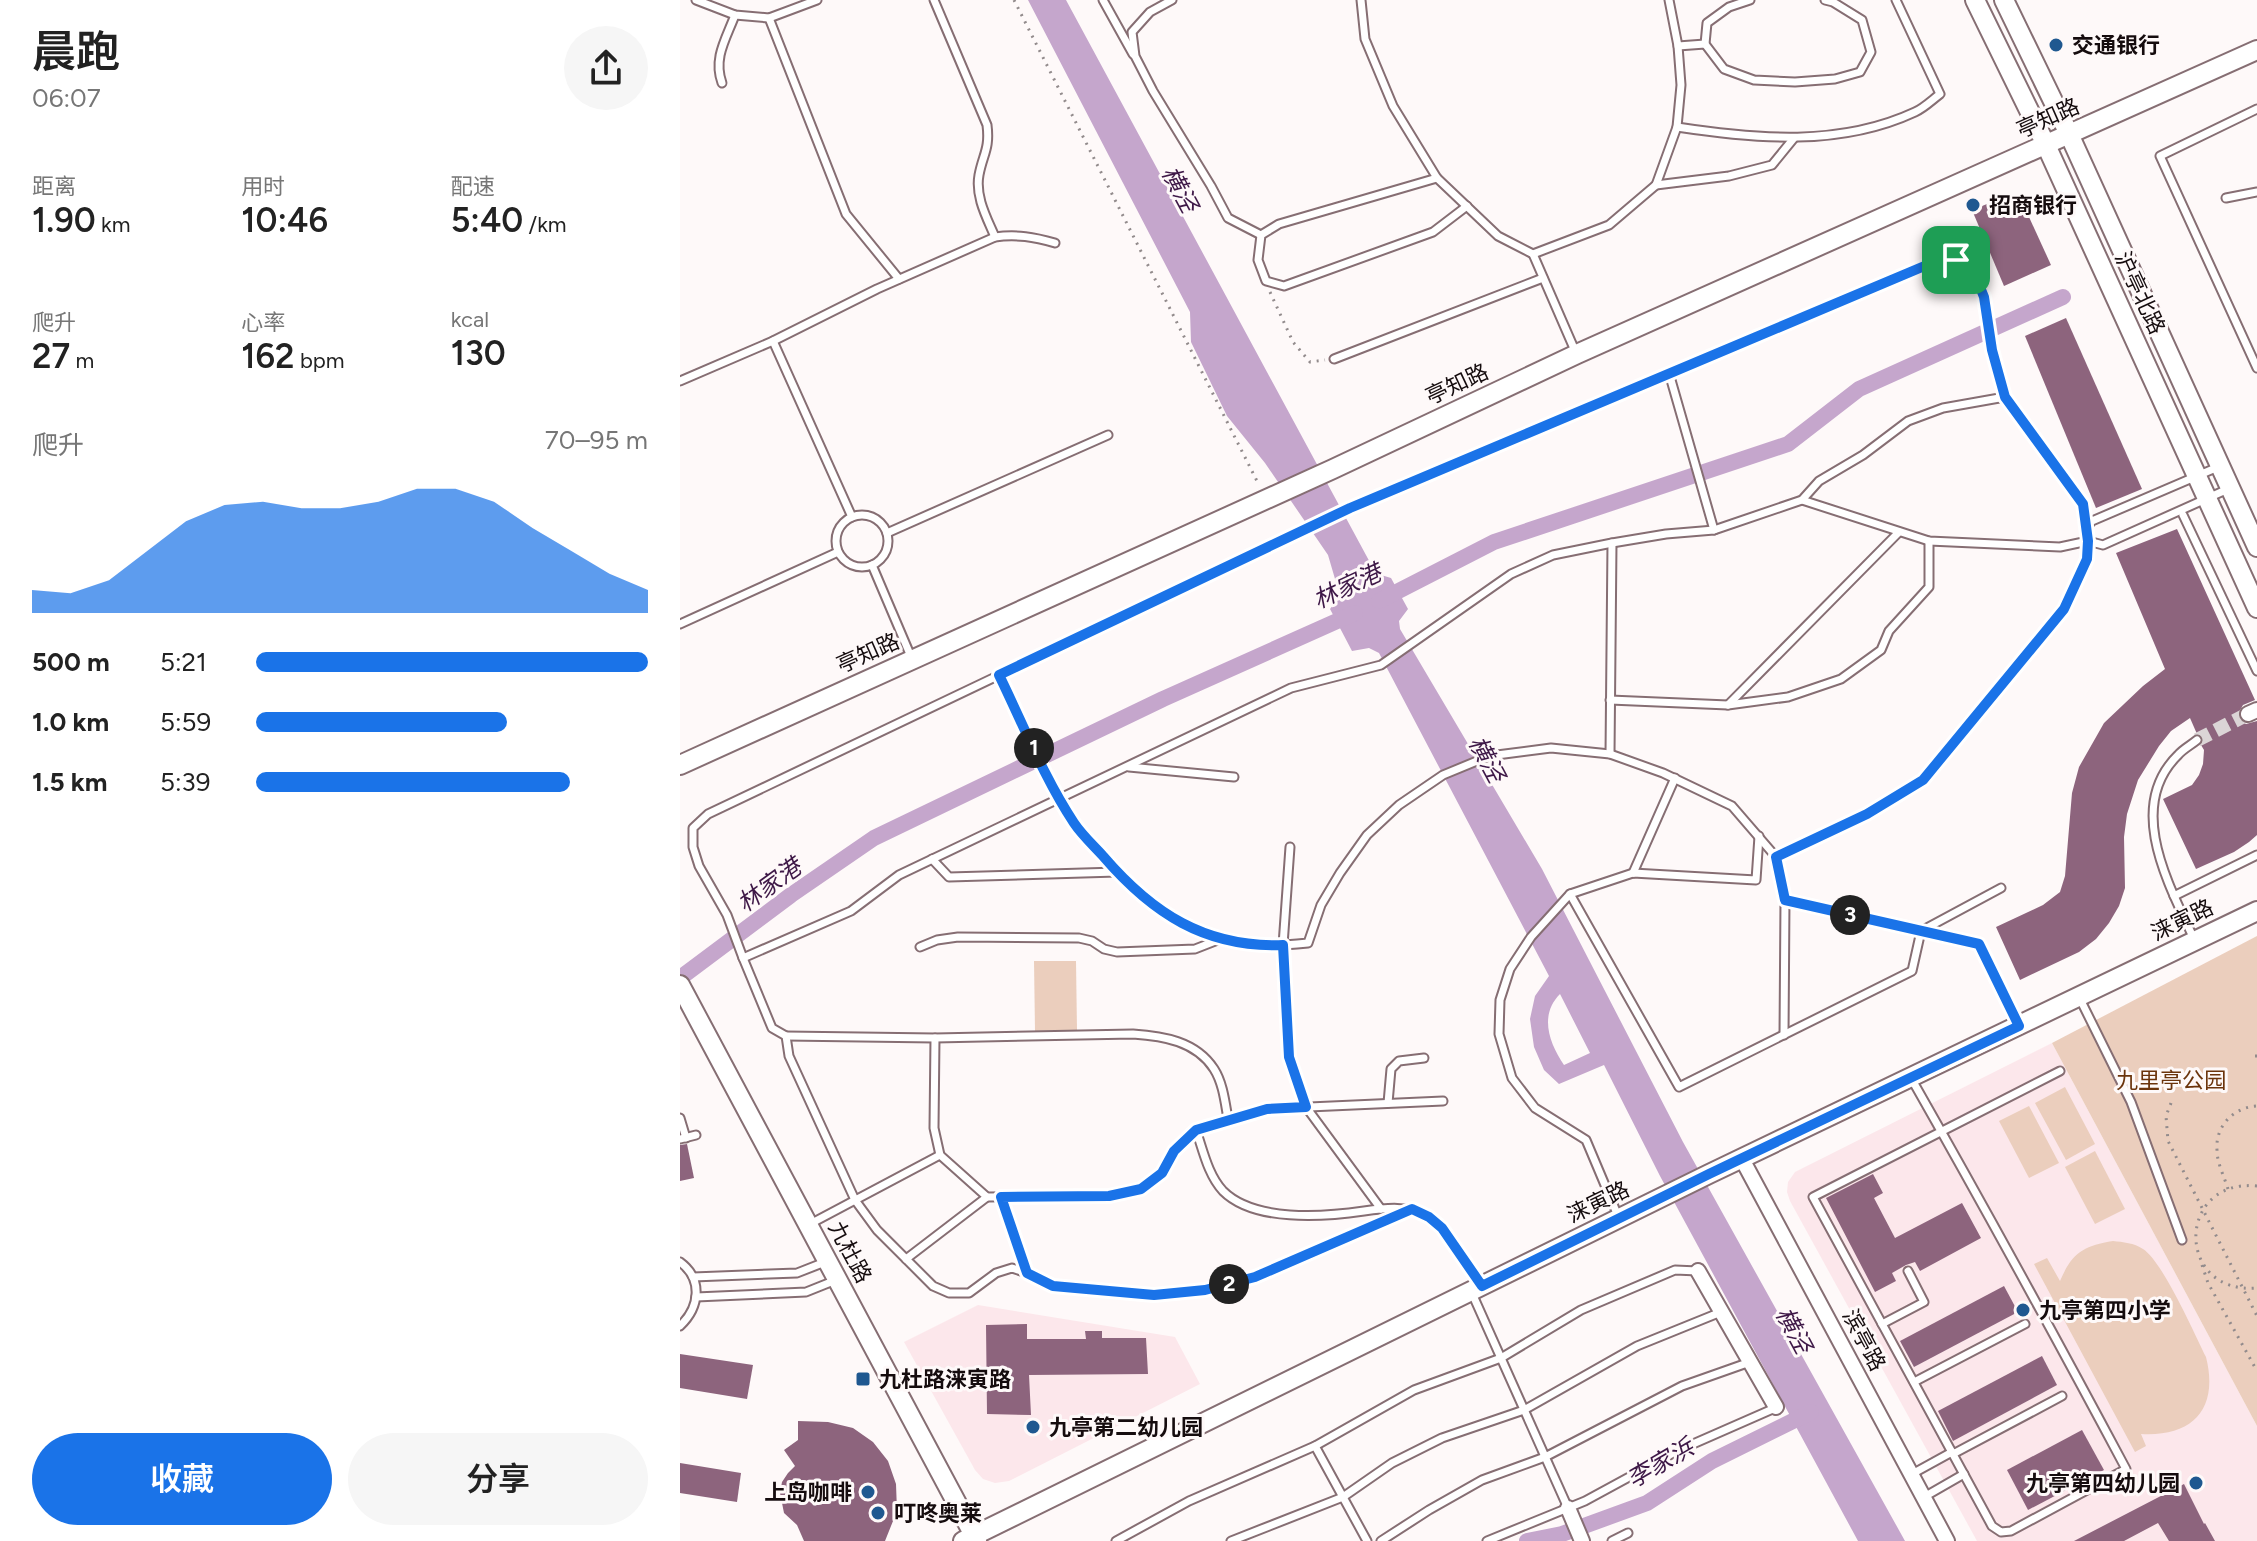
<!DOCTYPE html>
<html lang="zh">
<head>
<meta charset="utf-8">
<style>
  :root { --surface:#fff; --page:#f6f6f6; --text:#222; --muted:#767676; --accent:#1a73e8 }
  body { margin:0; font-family:Figtree,"Noto Sans SC",sans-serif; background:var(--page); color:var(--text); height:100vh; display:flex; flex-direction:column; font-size:30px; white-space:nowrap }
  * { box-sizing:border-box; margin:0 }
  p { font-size:26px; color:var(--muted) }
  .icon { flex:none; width:44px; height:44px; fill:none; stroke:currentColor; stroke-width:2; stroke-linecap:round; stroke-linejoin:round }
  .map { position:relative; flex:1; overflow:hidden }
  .side { display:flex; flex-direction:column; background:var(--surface); width:680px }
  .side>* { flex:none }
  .pin { position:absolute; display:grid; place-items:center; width:68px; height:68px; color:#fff; margin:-34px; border-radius:16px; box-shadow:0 4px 12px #0006 }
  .km { position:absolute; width:40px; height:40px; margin:-20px; border-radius:50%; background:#222; color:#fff; font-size:22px; line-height:40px; text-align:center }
  .round { display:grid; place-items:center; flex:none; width:84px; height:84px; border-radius:42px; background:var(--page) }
  .summary { display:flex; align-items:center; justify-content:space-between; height:136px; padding:0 32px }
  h1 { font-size:44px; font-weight:600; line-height:60px }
  .figures { display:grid; grid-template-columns:repeat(3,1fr); gap:12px; height:136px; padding:8px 32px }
  .figures div { display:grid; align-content:center }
  .figures b { font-size:34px; font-weight:600 }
  .figures small { font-size:22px; font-weight:400 }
  .figures p { font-size:22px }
  .chart { height:224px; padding:16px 32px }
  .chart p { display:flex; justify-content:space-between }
  .chart svg { width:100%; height:144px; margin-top:8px; fill:var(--accent); opacity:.7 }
  .cta { display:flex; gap:16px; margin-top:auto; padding:16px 32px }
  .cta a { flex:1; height:92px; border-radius:48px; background:var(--accent); color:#fff; font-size:32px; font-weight:600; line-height:92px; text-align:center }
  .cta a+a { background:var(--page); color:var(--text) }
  ul { padding:0 32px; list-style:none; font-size:26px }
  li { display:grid; grid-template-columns:128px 96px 1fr; align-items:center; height:60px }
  li i { height:20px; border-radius:10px; background:var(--accent) }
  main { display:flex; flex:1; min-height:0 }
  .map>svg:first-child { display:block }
</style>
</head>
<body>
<main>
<section class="side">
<div class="summary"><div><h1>晨跑</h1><p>06:07</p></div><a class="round"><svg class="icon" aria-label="share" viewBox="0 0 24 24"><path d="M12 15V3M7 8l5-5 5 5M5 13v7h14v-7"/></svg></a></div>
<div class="figures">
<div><p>距离</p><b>1.90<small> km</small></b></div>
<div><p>用时</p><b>10:46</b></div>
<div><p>配速</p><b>5:40<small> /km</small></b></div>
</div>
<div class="figures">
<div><p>爬升</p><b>27<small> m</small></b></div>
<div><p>心率</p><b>162<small> bpm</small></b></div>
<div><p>kcal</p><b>130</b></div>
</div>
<div class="chart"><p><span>爬升</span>70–95 m</p>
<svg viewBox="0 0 160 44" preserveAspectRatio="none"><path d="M0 44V37L10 38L20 34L30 25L40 16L50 11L60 10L70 12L80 12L90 10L100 6L110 6L120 10L130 18L140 25L150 32L160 37V44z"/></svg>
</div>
<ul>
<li><b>500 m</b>5:21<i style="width:100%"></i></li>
<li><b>1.0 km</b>5:59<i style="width:64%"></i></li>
<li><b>1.5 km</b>5:39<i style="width:80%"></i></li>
</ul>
<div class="cta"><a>收藏</a><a>分享</a></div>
</section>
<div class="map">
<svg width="1577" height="1541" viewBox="0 0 1577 1541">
  <rect width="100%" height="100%" fill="#fef9f9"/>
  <!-- built -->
  <g fill="#fce7eb">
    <polygon points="1372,1043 1577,1426 1577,1541 1297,1541 1110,1201 1107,1192 1108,1182 1115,1172"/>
    <polygon points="298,1305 495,1337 520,1384 329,1481 315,1483 303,1479 295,1470 224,1342"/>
  </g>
  <!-- green -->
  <g fill="#ebcebd">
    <polygon points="1577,936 1577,1426 1372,1043"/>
    <polygon points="354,961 396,961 397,1030 355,1031"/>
    <polygon points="1385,1087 1415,1144 1386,1160 1355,1103"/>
    <polygon points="1349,1106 1379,1163 1349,1178 1319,1121"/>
    <polygon points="1415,1151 1445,1209 1415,1224 1385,1167"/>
    <path d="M1433 1241C1443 1242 1454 1243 1463 1249 1483 1262 1514 1333 1526 1357 1539 1409 1513 1437 1461 1434L1466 1446 1455 1452 1354 1264 1367 1258 1380 1281C1392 1253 1403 1246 1433 1241Z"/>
  </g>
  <!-- water -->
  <path fill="#c5a6cc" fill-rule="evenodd" d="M348 0H386L693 568 701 575 711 578 728 609 719 621 720 629 862 869 1003 1142 1225 1541H1178L980 1176 924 1065 879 1084 864 1070 854 1047 850 1019 855 996 869 976 699 653 689 648 672 651 650 609 660 596 648 555 585 463 547 416 511 342 510 312ZM880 994 910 1053 884 1065C869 1043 859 1015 880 994Z"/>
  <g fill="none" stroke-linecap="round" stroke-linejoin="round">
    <!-- canal -->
    <g stroke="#c5a6cc" stroke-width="16">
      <polyline points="699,601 814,542 1108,444 1179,389 1383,297"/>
      <polyline points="0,978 111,895 194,838 483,699 675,613"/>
      <polyline points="847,1541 882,1534 967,1503 1032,1461 1131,1412"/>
    </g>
  </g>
  <!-- building -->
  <g fill="#8d647d">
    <polygon points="1317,200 1349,217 1371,265 1324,286 1292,210"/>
    <polygon points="1386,318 1462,489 1416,508 1345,336"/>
    <polygon points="1497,529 1575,700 1563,705 1558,714 1562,722 1566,724 1577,721 1577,835 1569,842 1554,852 1516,869 1483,799 1512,785 1519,775 1523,764 1524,750 1521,745 1523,738 1517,734 1510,718 1491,731 1479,746 1458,780 1447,814 1444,837 1445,888 1439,906 1429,923 1416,939 1399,952 1340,980 1316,927 1363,905 1380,892 1385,876 1392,793 1399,767 1424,723 1463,686 1485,669 1436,553"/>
    <polygon points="7,1144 14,1178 0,1181 0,1145"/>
    <polygon points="1193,1174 1203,1193 1194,1198 1215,1238 1282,1203 1301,1238 1240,1271 1235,1262 1226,1265 1212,1273 1216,1281 1195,1292 1146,1198"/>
    <polygon points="1324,1286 1338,1312 1234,1367 1220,1341"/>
    <polygon points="347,1324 347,1339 406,1339 405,1331 422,1331 422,1338 466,1338 468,1374 349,1375 351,1415 307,1414 306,1325"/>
    <polygon points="0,1354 73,1365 67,1399 0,1388"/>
    <polygon points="1362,1356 1377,1385 1273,1441 1258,1411"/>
    <polygon points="118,1421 148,1422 173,1428 193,1442 208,1461 216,1484 217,1511 205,1541 124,1541 117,1525 104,1513 100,1493 102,1482 108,1473 115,1466 104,1450 118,1440"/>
    <polygon points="1402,1430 1424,1470 1348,1510 1327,1470"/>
    <polygon points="0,1463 61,1473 57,1502 0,1493"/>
    <polygon points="1504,1484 1524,1524 1525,1523 1535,1541 1489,1541 1478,1523 1444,1541 1394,1541"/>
  </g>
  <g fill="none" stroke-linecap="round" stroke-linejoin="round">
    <!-- street-tunnel -->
    <polyline stroke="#dbd5d6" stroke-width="14" stroke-dasharray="14 7" stroke-linecap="butt" points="1517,740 1568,714"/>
    <defs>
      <g id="lane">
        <polyline points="16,0 55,15 89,18 137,0"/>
        <path d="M254 0 307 125C310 149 303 154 299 175 295 197 307 218 315 237"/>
        <polyline points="423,0 453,54"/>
        <polyline points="492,0 470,12 452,32 455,56 473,91 531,186 548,218 581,235"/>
        <polyline points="681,0 685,39 713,106 757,178 818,236 853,254"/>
        <polyline points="1070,0 1049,7 1027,23 1025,44 1044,69 1074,80 1115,82 1155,79 1180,72 1191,52 1182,20 1153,2 1145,0"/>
        <polyline points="89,18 166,214 219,279"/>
        <polyline points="998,46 1025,44"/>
        <path d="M42 83C33 58 46 39 55 15"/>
        <polyline points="1577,109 1480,156 1577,368"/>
        <path d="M997 127C1076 139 1160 147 1235 112 1244 108 1252 100 1260 94L1216 0"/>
        <polyline points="757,178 599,224 581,235 578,260 586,281 604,286 753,232 787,206"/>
        <polyline points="976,185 1049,176 1092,165 1114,138"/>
        <polyline points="1546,198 1577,192"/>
        <polyline points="93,341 172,517"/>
        <polyline points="896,353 853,254 929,225 976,185 997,127 1001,85 998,46 989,0"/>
        <polyline points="654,359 863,278"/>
        <polyline points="989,373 1034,530"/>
        <path d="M0 381 93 341 197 289 315 237C337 234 354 237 375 243"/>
        <polyline points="1122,500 1249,541 1380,547 1408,541 1423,545 1548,489"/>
        <polyline points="1503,515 1577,671"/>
        <circle cx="182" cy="541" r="26"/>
        <polyline points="1406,528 1412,521 1538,467"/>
        <polyline points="207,533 428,435"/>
        <polyline points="192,565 232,659"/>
        <polyline points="0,624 158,552"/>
        <path d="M319 675C343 724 365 775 393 822 400 832 409 840 417 849 449 887 489 924 537 939 567 948 597 946 628 943L641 905 660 873 687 835 719 805 763 775 809 756 871 748 930 754 983 773 1052 806 1096 857 1105 900 1104 1035"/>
        <polyline points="930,700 1048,705 1108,697 1161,679 1201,650 1209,631 1249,587 1249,541"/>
        <polyline points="1048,705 1219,532"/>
        <polyline points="930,754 932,543"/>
        <polyline points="449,767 554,777"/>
        <polyline points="610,847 603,945 609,1057 626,1107 701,1209"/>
        <polyline points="252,859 269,877 437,872"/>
        <polyline points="953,873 995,778"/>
        <polyline points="890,894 999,1087 1232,971 1241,931 1321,888"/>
        <polyline points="1494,896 1577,855"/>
        <polyline points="1105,900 1299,944 1339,1026"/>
        <path d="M1514 939C1489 885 1445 807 1498 755 1503 749 1511 745 1517 740"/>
        <polyline points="240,947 257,940 278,937 399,938 412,941 424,949 437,952 515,949 538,940"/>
        <polyline points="63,958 171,911 219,875 611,688 701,665 831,574 873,555 932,543 986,534 1034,530 1122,500 1139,481 1183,455 1228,421 1263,408 1325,397"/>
        <polyline points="1400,999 1451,1102 1502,1240"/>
        <path d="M106 1036 255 1038 453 1034C483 1036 516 1041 534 1069 543 1083 545 1102 548 1119"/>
        <polyline points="255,1038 254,1128 260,1155 307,1197 429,1196 461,1189 482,1173 494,1151 516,1130 587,1109 763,1101"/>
        <path d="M1231 1078C1305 1208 1376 1338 1446 1469L1331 1531 1321 1532 1312 1526 1133 1197 1380 1071"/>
        <polyline points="708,1103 711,1069 719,1061 744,1058"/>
        <polyline points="0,1118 6,1138"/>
        <path d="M516 1130C523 1150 528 1175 543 1191 574 1222 643 1217 684 1211 705 1208 730 1205 749 1217 769 1229 787 1264 800 1284"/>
        <polyline points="0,1139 16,1135"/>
        <polyline points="321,1197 347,1273"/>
        <polyline points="732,1209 575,1277 525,1290 474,1295 373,1286 347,1273 332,1268 316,1273 289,1293 269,1293 253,1286 197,1230 175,1200 109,1056 106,1036 92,1028 63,958 47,915 19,866 13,847 13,828 28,814 670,508 1254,262 1276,260 1294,272 1304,297 1312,350 1325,397 1403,504 1408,541 1407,559 1384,609 1243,780 1187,814 1096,857"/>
        <polyline points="938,1216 906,1140 855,1108 832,1078 819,1034 820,1000 830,969 851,937 890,894 953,873 1076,880 1079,836"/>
        <polyline points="130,1224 260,1155"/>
        <polyline points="226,1259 307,1197"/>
        <path d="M0 1262C23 1279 20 1307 0 1326"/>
        <polyline points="13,1277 117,1273 145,1262"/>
        <polyline points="791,1291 888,1508"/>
        <polyline points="16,1297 126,1292 156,1280"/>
        <polyline points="1202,1324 1244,1302 1228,1271"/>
        <polyline points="1234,1382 1345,1324"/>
        <polyline points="635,1446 687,1541"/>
        <polyline points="1273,1454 1382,1396"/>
        <polyline points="1232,1474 1272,1452"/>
        <polyline points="1244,1497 1284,1474"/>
        <polyline points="436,1541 509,1501 635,1446 734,1390 821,1358 901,1310 995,1270 1018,1271"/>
        <polyline points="551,1541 663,1497 712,1463 762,1438 844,1410 957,1346 1041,1312"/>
        <polyline points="701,1541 749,1510 802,1480 865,1457 1002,1386 1070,1362"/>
        <polyline points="807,1541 905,1501 997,1451 1095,1408"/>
        <polyline points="932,1541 948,1533"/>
      </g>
      <g id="street">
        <polyline points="1568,714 1577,710"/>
        <polyline points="1062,1159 1267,1541"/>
        <polyline points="1018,1271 1096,1407"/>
        <polyline points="888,1508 902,1541"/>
      </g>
      <g id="secondary">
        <polyline points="1295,0 1366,145 1577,608"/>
        <polyline points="1324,0 1389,134 1577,547"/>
        <polyline points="0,765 653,469 897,354 1577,50"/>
        <polyline points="0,985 297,1541"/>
        <polyline points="283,1541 1029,1174 1577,911"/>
      </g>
    </defs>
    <!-- lane casing -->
    <use href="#lane" stroke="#866e73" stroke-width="11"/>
    <!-- street casing -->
    <use href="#street" stroke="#866e73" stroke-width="18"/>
    <!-- secondary casing -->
    <use href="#secondary" stroke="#866e73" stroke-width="22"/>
    <!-- path -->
    <g stroke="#928b8c" stroke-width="3" stroke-dasharray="2 6" stroke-linecap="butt">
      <polyline points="334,0 579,485"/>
      <polyline points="590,292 613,342 630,362 645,360"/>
      <polyline points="1575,1056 1577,1056"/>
      <polyline points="1491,1103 1486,1116 1488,1141 1577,1316"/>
      <path d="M1577 1186C1496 1178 1495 1295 1577 1288"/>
      <path d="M1548 1189C1544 1176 1537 1163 1537 1150 1535 1126 1554 1107 1577 1106"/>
      <polyline points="1522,1265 1528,1283 1577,1371"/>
    </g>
    <!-- lane -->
    <use href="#lane" stroke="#fff" stroke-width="7"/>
    <!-- street -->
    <use href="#street" stroke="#fff" stroke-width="14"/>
    <!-- secondary -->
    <use href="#secondary" stroke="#fff" stroke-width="18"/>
  </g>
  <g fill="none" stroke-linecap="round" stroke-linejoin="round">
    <defs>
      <path id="route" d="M1276 260 1294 272 1304 297 1312 350 1325 397 1403 504 1408 541 1407 559 1384 609 1243 780 1187 814 1096 857 1105 900 1299 944 1339 1026 1029 1174 802 1286 762 1228 749 1217 732 1209 575 1277 525 1290 474 1295 373 1286 347 1273 321 1197 429 1196 461 1189 482 1173 494 1151 516 1130 587 1109 626 1107 609 1057 603 945C525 948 472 913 423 856 413 845 402 835 394 823 364 778 343 724 319 675L670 508 1254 262Z"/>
    </defs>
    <!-- route casing -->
    <use href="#route" stroke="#fff" stroke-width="16"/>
    <!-- route -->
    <use href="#route" stroke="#1a73e8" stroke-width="10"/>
  </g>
  <!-- markers -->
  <g fill="#1f5890" stroke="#fef9f9" stroke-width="3">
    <circle cx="1376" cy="45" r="8"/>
    <circle cx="1293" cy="205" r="8"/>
    <circle cx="1343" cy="1310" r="8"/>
    <rect x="175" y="1371" width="16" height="16" rx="4"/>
    <circle cx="353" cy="1427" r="8"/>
    <circle cx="1516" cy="1483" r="8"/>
    <circle cx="188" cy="1492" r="8"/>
    <circle cx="198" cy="1513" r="8"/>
  </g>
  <g text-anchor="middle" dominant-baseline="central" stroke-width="6" stroke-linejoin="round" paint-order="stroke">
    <!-- poi labels -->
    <g font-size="22" font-weight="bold" fill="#150c0e" stroke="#fef9f9" text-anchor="start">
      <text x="1392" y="45">交通银行</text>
      <text x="1309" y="205">招商银行</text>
      <text x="1359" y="1310">九亭第四小学</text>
      <text x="199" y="1379">九杜路涞寅路</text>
      <text x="369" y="1427">九亭第二幼儿园</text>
      <text x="1500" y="1483" text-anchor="end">九亭第四幼儿园</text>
      <text x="172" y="1492" text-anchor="end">上岛咖啡</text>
      <text x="214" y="1513">叮咚奥莱</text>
    </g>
    <!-- street labels -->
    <g font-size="22" fill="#150c0e" stroke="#fef9f9">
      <text transform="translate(1368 118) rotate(-24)">亭知路</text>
      <text transform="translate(1460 293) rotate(65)">沪亭北路</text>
      <text transform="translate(777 384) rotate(-25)">亭知路</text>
      <text transform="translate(188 653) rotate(-24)">亭知路</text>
      <text transform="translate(1502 920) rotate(-26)">涞寅路</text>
      <text transform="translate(918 1202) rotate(-26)">涞寅路</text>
      <text transform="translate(170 1252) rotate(62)">九杜路</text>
      <text transform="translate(1184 1340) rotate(62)">滨亭路</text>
    </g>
    <!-- park labels -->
    <g font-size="22" fill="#6b340c" stroke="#fef9f9">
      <text x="1491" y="1080">九里亭公园</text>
    </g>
    <!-- water labels -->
    <g font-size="24" font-style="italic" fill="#3e1847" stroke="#fef9f9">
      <text transform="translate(500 189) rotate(62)">横泾</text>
      <text transform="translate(667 586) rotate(-25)">林家港</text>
      <text transform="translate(807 759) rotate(62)">横泾</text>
      <text transform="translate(89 885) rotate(-36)">林家港</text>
      <text transform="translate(1114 1330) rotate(62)">横泾</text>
      <text transform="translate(980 1463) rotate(-30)">李家浜</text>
    </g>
  </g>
</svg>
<div class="pin" style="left:1276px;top:260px;background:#1e9e55"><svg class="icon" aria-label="arrive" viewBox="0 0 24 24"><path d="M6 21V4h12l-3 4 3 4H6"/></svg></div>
<b class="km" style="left:354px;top:748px">1</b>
<b class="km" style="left:549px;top:1284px">2</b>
<b class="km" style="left:1170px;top:915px">3</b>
</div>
</main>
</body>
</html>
